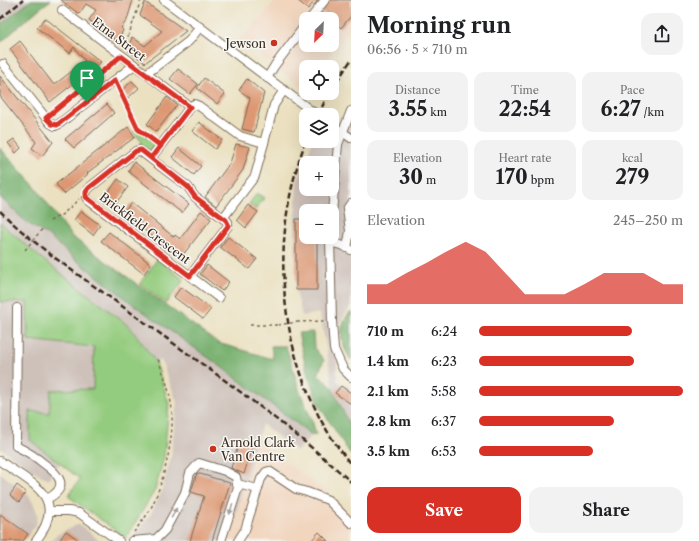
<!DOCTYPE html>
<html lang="en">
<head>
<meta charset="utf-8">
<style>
  :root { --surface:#fff; --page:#f2f2f2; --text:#202124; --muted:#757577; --accent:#d93025 }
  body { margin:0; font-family:"Libre Caslon Text",serif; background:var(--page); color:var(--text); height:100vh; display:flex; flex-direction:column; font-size:15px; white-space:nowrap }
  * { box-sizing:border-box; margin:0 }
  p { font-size:13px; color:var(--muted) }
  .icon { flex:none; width:22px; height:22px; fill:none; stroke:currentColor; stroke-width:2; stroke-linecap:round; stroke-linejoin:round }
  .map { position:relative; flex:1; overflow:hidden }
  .sheet { display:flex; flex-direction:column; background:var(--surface); width:348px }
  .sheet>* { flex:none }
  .needle { width:26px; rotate:204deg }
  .buttons { position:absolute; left:299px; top:12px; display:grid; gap:8px }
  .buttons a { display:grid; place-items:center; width:40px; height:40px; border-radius:8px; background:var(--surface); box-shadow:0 4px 16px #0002; font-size:20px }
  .pin { position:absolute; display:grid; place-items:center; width:34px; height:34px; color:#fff; margin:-41px -17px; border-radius:50% 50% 50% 0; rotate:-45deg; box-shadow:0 0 4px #0007 }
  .pin .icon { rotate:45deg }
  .round { display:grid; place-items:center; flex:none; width:42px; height:42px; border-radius:12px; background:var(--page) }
  .headline { display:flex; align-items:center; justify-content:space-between; height:68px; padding:0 16px }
  h1 { font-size:22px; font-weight:700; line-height:30px }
  .metrics { display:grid; grid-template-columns:repeat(3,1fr); gap:6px; height:68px; padding:4px 16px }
  .metrics div { display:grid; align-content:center; border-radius:10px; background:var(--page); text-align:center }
  .metrics b { font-size:20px; font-weight:700 }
  .metrics small { font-size:11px; font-weight:400 }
  .metrics p { font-size:11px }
  .chart { height:112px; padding:8px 16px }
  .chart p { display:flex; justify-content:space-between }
  .chart svg { width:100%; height:72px; margin-top:4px; fill:var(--accent); opacity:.7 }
  .action { display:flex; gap:8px; margin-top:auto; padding:8px 16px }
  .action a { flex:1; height:46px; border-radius:12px; background:var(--accent); color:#fff; font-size:16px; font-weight:700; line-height:46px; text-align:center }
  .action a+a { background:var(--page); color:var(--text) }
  ul { padding:0 16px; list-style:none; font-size:13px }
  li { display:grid; grid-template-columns:64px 48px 1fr; align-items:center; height:30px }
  li i { height:10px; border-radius:5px; background:var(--accent) }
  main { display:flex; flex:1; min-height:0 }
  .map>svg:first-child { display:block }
</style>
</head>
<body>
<main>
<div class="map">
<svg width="351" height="541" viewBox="0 0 351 541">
  <rect width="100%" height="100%" fill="#f6f6f2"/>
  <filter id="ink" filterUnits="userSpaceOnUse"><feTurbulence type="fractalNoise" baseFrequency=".025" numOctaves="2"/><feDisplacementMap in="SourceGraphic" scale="8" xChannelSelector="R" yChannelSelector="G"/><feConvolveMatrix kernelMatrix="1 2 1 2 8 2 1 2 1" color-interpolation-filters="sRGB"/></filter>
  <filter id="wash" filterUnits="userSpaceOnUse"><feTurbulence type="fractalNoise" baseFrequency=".012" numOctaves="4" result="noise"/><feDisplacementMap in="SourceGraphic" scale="16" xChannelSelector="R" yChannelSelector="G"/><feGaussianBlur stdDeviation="0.9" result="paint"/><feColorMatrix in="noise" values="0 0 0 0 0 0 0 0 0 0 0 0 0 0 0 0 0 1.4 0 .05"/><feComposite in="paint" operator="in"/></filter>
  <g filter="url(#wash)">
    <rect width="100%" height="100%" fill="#ebe1c1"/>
    <!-- built -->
    <g fill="#f1d5bd" fill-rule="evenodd">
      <path d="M276 0H351V28L322 67H306V90L240 40ZM306 19H332V45H306Z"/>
      <polygon points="257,441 333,496 351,514 351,541 228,541"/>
    </g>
    <!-- industrial -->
    <g fill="#cec1ba" fill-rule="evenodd">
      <polygon points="0,0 31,0 0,25"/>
      <path d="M351 118V305L336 328 337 381 351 390V429L335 400 320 313 302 316 296 291 295 221 297 182 313 141H332V132L347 126ZM306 163H332V189H306ZM306 211H332V237H306Z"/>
      <polygon points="0,197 26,222 50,237 76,260 134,305 220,366 312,435 297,451 262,424 228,541 136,541 135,535 152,512 161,493 171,457 177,402 161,360 156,362 169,404 164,457 155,490 126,538 68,496 80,479 60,463 48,480 0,448"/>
      <polygon points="0,473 26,492 32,501 38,515 36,525 24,541 0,541"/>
      <polygon points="79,524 100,541 51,541 56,535"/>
    </g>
    <!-- green -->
    <g fill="#94cc7f" stroke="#687b4e">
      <polygon points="136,128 155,144 150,151 140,144 142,142 133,131"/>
      <polygon points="257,193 264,198 256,209 249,204"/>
      <polygon points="0,223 41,258 130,327 156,362 169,404 164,457 155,490 126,538 68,496 80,479 30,440 30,411 49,413 51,390 93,389 94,347 28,340 27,302 0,302"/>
      <polygon points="157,259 184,280 166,303 140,284"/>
    </g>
    <!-- forest -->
    <g fill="#77b06e" stroke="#596d46">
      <polygon points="31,0 51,0 40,8 0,43 0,25"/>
      <polygon points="0,148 36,188 71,236 218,343 273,359 271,346 286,346 300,392 313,423 316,435 312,435 220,366 134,305 76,260 50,237 26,222 0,197"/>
      <path d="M351 311V360C344 349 338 335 344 322 345 318 349 314 351 311Z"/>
      <polygon points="313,332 314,348 324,360 318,374 331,386 351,428 351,455 320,407 308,376 298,333"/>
    </g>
    <g id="blocks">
      <!-- building -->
      <g fill="#dd9873">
        <polygon points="61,0 133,0 127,20 121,28 123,30 118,42 89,20 96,10 86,4 79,14"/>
        <polygon points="297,0 318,0 314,5 312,4 308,9"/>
        <polygon points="330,0 351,0 351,16 341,28 332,20 332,19 322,12"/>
        <polygon points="145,2 186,31 145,63 128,50 132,37 145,46 162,31 140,15"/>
        <polygon points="45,18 101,62 50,102 10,49 20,41 54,85 85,61 74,47 70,53 37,28"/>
        <polygon points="178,69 198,84 190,94 170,79"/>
        <polygon points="0,76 53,142 42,156 32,148 36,142 0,96"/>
        <polygon points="204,78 225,94 217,104 197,88"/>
        <polygon points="247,79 264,93 254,132 242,129 250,98 239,90"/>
        <polygon points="132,81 139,88 128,98 121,91"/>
        <polygon points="167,97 177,105 156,132 147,124"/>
        <polygon points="107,104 114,113 74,148 65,139"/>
        <polygon points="199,122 222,140 215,149 192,131"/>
        <polygon points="128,127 135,137 87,173 88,174 64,194 56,184"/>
        <polygon points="14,139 21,148 16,153 8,143"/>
        <polygon points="236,144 250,147 243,170 216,206 205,197 230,163"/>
        <polygon points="179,148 201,166 194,175 172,157"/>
        <polygon points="134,162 189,204 182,213 128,171"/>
        <polygon points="118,179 128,187 113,207 103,200"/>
        <polygon points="131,203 174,237 175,235 180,239 201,211 211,219 182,256 166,243 165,245 135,223 137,222 124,212"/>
        <polygon points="248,205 258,212 246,228 237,220"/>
        <polygon points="81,211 100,225 93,235 74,220"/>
        <polygon points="296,219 306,219 306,237 317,237 317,290 296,290"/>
        <polygon points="109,232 151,264 144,274 101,241"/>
        <polygon points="228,237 257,259 249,269 220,247"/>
        <polygon points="207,265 229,282 222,291 200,274"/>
        <polygon points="181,287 211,309 203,319 174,297"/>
        <polygon points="341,386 351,393 351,404 335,393"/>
        <polygon points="240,440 253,444 244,474 231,468"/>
        <polygon points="197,473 230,483 212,541 190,541 204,496 191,492"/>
        <polygon points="17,485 26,492 19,502 10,495"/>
        <polygon points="0,514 28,534 23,541 0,541"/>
        <polygon points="66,531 80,541 59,541"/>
        <polygon points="319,532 328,541 311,541"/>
      </g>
    </g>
  </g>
  <g filter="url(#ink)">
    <use href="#blocks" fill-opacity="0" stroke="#796a57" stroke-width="1"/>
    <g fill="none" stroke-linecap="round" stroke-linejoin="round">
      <defs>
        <g id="minor">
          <polyline points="164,0 317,115"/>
          <polyline points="62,10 190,107"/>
          <polyline points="310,19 325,0"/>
          <polyline points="3,64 50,123 55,126 59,124 134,65"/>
          <polyline points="146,74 189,41 200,27"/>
          <polyline points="267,78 275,65 306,24"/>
          <polyline points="332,125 351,138"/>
          <polyline points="264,143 274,105 284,90"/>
          <polygon points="139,150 188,187 195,197 228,222 228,226 190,276 88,200 86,197 86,192 89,188 136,151"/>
          <polyline points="151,158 191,106 194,104 199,106 240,136 264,143 255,176 223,218"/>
          <polyline points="332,213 338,144 351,111"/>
          <polyline points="330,237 332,321 334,349 343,369 351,377"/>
          <polyline points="330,242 344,246 351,250"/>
          <polyline points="347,248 350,231 347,209 351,203"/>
          <polyline points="190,276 219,298"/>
          <path d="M17 308 16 446C26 451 35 456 43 463 60 475 70 487 47 499"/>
          <path d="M0 461C32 484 69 497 36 541"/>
          <polyline points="237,484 258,489"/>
          <polyline points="50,511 69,511 79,513 119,541"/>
          <polyline points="132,541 156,539 165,530 185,493 190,473 199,463 225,471 236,477 238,488 221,541"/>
          <polyline points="238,541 245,530 261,479 266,472 269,471 296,489 307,492 328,500 351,523"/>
        </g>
      </defs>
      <!-- minor casing -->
      <use href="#minor" stroke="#796a57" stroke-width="10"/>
      <!-- path -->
      <g stroke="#796a57" stroke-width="1.5" stroke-dasharray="3 3" stroke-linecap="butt">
        <polyline points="124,48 141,0"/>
        <polyline points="119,87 138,129 154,141"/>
        <polyline points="52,113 116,61"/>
        <polyline points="50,221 63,214 79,199"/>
        <polyline points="297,322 324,321"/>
        <polyline points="250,325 278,325"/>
        <path d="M134 532C139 525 145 518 150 510 164 483 176 433 171 403 169 388 163 373 158 359"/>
      </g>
      <!-- minor -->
      <use href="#minor" stroke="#fff" stroke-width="8"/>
      <!-- rail -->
      <g stroke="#3b2a1e" stroke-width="2.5" stroke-dasharray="6 3" stroke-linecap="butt">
        <polyline points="0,19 23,0"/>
        <polyline points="332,89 351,60"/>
        <polyline points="318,115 329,93"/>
        <path d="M306 141C273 225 276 327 315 408 324 429 338 447 351 465"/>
        <path d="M0 211C34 245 76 273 115 301 194 359 278 415 351 482"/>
      </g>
      <!-- path-bridge -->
      <g stroke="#796a57" stroke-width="1.5" stroke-dasharray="3 3" stroke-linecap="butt">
        <polyline points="25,250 43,228"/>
        <polyline points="278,325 297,322"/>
      </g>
    </g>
    <!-- one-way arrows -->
    <defs><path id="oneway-solid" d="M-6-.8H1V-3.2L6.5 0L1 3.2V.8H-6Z"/></defs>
    <g fill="#a79f9a">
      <use href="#oneway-solid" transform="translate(231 509) rotate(107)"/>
      <use href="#oneway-solid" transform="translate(174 513) rotate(-62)"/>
    </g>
  </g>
  <g fill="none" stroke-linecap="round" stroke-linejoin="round" filter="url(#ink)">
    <defs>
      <polyline id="route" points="87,102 115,80 138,129 161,146 151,158 141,150 136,151 89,188 86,192 86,197 190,276 228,226 228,224 226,220 195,197 188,187 151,158 190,107 121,56 46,118 52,124 57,125 87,102"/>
    </defs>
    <!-- route casing -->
    <use href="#route" stroke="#fff" stroke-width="8"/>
    <!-- route -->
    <use href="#route" stroke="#d93025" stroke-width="5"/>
  </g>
  <!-- markers -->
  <g fill="#c8321e" stroke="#f6f6f2" stroke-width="1.5">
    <circle cx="274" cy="43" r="4"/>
    <circle cx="213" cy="449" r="4"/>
  </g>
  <g text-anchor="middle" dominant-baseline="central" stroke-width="3" stroke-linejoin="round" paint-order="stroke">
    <!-- street labels -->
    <g font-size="12" fill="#3b2a1e" stroke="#f6f6f2">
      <text transform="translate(119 39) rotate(37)">Etna Street</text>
      <text transform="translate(145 228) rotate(37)">Brickfield Crescent</text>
    </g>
    <!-- poi labels -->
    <g font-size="12" fill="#3b2a1e" stroke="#f6f6f2" text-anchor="end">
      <text x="266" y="43">Jewson</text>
      <text x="221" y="442" text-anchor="start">Arnold Clark<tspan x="221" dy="14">Van Centre</tspan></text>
    </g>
  </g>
</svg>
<div class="buttons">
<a><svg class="needle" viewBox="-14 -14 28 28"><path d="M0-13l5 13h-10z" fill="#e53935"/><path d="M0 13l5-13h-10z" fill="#757577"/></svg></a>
<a><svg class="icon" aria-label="locate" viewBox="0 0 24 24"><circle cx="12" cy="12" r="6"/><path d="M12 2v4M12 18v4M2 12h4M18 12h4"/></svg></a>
<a><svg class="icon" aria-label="layers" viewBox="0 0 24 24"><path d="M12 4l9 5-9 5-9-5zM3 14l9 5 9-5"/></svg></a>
<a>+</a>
<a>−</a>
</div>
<div class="pin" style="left:87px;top:102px;background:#1e9e55"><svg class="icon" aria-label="arrive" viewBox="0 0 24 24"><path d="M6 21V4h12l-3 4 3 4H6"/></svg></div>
</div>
<section class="sheet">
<div class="headline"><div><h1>Morning run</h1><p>06:56 · 5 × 710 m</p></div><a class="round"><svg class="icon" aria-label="share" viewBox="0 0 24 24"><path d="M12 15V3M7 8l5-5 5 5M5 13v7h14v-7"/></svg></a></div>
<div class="metrics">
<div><p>Distance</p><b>3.55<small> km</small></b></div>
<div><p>Time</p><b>22:54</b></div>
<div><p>Pace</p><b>6:27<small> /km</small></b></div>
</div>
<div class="metrics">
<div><p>Elevation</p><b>30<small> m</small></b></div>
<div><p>Heart rate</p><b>170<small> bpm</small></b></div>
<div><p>kcal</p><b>279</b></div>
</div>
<div class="chart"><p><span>Elevation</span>245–250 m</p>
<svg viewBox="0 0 160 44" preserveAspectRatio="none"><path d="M0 44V32L10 32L20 25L30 19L40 12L50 6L60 12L70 25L80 38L90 38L100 38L110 32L120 25L130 25L140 25L150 32L160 32V44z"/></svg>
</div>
<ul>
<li><b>710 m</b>6:24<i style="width:75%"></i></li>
<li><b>1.4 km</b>6:23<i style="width:76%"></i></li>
<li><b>2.1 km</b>5:58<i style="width:100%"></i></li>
<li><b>2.8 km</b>6:37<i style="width:66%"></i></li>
<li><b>3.5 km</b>6:53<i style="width:56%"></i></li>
</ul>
<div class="action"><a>Save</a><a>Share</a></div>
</section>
</main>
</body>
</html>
